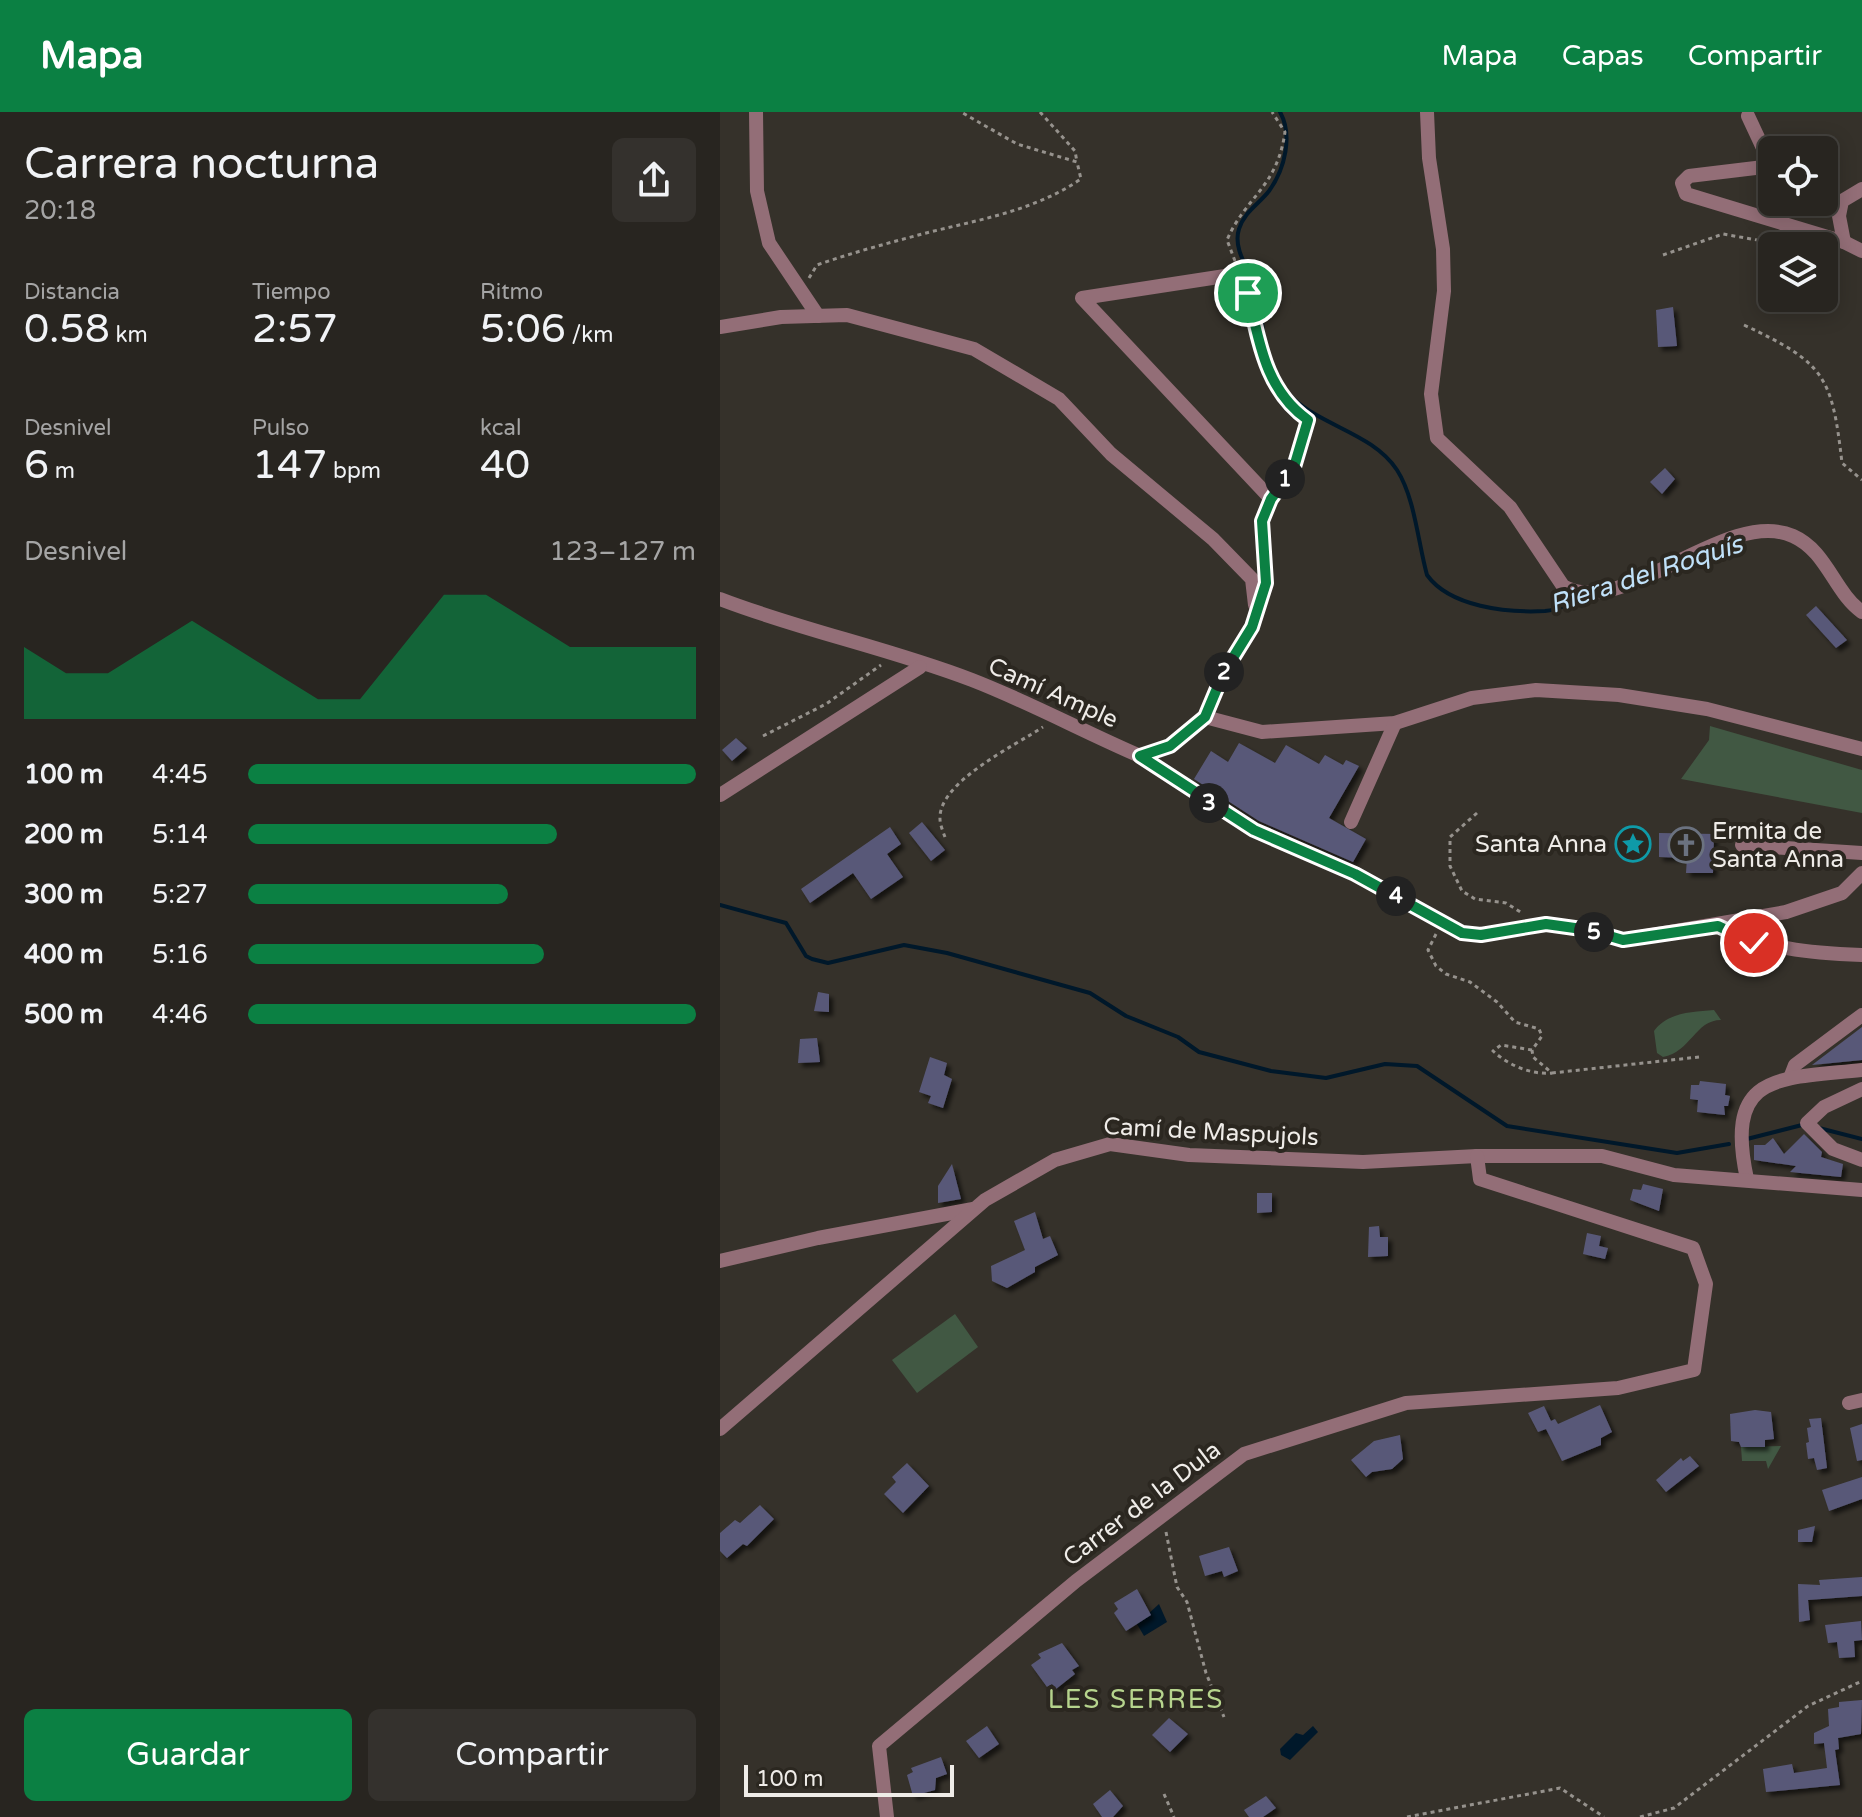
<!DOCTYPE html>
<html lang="es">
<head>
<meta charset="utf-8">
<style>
  :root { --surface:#282520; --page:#34312d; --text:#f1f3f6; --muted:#a5a5a5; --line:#44423e; --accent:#0b8043 }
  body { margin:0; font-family:"Varela Round",sans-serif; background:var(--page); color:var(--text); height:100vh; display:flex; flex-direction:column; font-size:30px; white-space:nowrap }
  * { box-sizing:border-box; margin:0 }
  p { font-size:26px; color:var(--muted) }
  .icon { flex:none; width:44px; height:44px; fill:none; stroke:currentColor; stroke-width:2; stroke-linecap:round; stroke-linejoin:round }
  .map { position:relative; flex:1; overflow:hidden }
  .drawer { display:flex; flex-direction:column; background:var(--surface); width:720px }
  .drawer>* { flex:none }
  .fabs { position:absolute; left:1038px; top:24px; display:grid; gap:16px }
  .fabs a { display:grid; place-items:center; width:80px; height:80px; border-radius:12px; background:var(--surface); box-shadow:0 4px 20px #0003,0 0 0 2px var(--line); font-size:40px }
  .scale { position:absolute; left:24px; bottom:20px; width:210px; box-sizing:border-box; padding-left:8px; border:4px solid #efece8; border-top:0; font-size:22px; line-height:28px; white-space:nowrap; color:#efece8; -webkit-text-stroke:6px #2b2720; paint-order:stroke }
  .pin { position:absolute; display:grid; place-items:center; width:68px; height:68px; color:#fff; margin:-34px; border:4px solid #fff; border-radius:50%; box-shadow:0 2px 8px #0007 }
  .km { position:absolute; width:40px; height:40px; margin:-20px; border-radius:50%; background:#222; color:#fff; font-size:22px; line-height:40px; text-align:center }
  .round { display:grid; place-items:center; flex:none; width:84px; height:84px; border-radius:12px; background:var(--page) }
  .overview { display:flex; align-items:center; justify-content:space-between; height:136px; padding:0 24px }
  h1 { font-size:44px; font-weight:600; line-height:60px }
  .figures { display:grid; grid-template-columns:repeat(3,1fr); gap:12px; height:136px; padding:8px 24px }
  .figures div { display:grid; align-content:center }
  .figures b { font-size:40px; font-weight:600 }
  .figures small { font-size:22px; font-weight:400 }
  .figures p { font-size:22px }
  .chart { height:224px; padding:16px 24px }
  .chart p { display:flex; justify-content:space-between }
  .chart svg { width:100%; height:144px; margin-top:8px; fill:var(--accent); opacity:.7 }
  .button { display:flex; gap:16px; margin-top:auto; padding:16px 24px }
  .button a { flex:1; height:92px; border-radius:12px; background:var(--accent); color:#fff; font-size:32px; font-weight:600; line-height:92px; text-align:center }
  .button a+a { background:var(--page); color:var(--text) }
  ul { padding:0 24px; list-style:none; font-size:26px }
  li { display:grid; grid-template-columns:128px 96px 1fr; align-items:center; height:60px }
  li i { height:20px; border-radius:10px; background:var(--accent) }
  header { display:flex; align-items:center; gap:48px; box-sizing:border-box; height:112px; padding:0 40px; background:var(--accent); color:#fff }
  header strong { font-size:38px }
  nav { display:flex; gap:44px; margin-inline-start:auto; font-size:28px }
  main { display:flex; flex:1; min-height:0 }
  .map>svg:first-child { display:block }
</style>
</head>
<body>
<header>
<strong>Mapa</strong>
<nav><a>Mapa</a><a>Capas</a><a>Compartir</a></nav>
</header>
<main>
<section class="drawer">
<div class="overview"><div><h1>Carrera nocturna</h1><p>20:18</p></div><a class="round"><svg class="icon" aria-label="share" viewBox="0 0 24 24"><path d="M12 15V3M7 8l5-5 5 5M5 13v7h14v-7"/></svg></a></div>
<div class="figures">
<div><p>Distancia</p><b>0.58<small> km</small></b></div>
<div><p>Tiempo</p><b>2:57</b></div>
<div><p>Ritmo</p><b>5:06<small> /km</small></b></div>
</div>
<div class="figures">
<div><p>Desnivel</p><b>6<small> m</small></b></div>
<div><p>Pulso</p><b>147<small> bpm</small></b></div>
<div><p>kcal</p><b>40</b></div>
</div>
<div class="chart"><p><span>Desnivel</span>123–127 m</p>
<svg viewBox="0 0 160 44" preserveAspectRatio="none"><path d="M0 44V22L10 30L20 30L30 22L40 14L50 22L60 30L70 38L80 38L90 22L100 6L110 6L120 14L130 22L140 22L150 22L160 22V44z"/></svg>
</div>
<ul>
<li><b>100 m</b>4:45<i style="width:100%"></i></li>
<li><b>200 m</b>5:14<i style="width:69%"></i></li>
<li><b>300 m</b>5:27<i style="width:58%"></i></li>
<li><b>400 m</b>5:16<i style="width:66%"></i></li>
<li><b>500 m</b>4:46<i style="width:100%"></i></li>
</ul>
<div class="button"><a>Guardar</a><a>Compartir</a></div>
</section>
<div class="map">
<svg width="1142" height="1705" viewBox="0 0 1142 1705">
  <defs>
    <filter id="shadow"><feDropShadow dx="4" dy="4" stdDeviation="2" flood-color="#0009"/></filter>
  </defs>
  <rect width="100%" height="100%" fill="#35312a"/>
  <!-- green -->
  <g fill="#415843">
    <polygon points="990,614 1142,658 1142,701 961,667 989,628"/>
    <path d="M994 898 1001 908C975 908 971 940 943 945L937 941 934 919C948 900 972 900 994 898Z"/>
    <polygon points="235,1202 258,1235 197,1281 172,1248"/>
    <polygon points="1061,1334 1048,1357 1046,1349 1022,1349 1021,1335"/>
  </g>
  <!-- water -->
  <g fill="#00182a">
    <polygon points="439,1492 447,1510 424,1524 417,1512"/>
    <polygon points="593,1614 598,1620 570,1648 561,1643 560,1637 576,1621 583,1623"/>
  </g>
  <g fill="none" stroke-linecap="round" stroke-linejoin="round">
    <!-- stream -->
    <g stroke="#00182a" stroke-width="4">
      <path d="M560 0C573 23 565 57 549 79 539 92 524 100 519 117 512 138 531 160 537 179 542 199 542 220 546 239 562 314 644 308 677 358 695 386 698 431 707 463 730 495 787 501 825 499 838 498 854 490 868 486"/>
      <polyline points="0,793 66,811 86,844 92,847 108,851 184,833 227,841 370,881 406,904 458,925 479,940 551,959 606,966 665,952 697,954 787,1014 957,1041 1009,1032"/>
      <polyline points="1099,1016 1142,1027"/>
      <polyline points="1027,1027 1082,1013"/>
    </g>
  </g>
  <!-- building -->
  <g fill="#595978" filter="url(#shadow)">
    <polygon points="953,195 957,234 938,235 936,198"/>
    <polygon points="945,356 955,367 942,382 930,370"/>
    <polygon points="1096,494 1127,528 1116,536 1086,503"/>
    <polygon points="16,626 27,636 12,649 2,638"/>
    <polygon points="519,631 555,651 566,633 599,652 605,643 623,653 626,648 639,654 609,706 646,727 633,750 539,709 474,667 491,639 508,650"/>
    <polygon points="202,710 225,738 211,749 189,721"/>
    <polygon points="170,715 181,732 167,742 183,765 151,787 133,761 90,791 81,777"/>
    <polygon points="939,721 994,722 993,761 966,761 967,746 939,745"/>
    <polygon points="98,880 109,882 109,900 94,899"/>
    <polygon points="1142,915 1142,948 1092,953"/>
    <polygon points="97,926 100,950 78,951 80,927"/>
    <polygon points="210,945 227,951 224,963 232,967 223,996 208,991 211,984 199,980"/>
    <polygon points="980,969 1006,972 1005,983 1010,984 1008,994 1004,994 1005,1003 977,1000 978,988 970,987 971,973 979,973"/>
    <polygon points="1084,1022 1102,1040 1101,1045 1123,1052 1121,1065 1070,1060 1076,1054 1034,1048 1034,1033 1045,1033 1053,1026 1064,1042"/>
    <polygon points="232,1052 241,1087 218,1091 218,1074"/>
    <polygon points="923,1072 943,1077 939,1099 910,1088 913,1077 921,1078"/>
    <polygon points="537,1081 552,1081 552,1100 537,1101"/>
    <polygon points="315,1100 323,1127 330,1124 338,1143 315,1155 315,1160 287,1176 272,1169 271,1154 305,1138 294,1109"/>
    <polygon points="659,1114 660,1125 668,1125 668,1144 648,1145 649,1115"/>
    <polygon points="867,1121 881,1124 879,1134 888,1136 885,1147 863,1142"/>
    <polygon points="880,1293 892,1320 881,1326 881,1333 842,1349 826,1317 818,1320 808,1301 824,1294 831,1309 835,1307 838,1312"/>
    <polygon points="1035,1298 1051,1300 1054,1327 1045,1328 1045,1335 1021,1335 1019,1330 1011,1329 1010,1302"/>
    <polygon points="1101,1306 1107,1356 1097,1358 1094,1346 1088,1347 1086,1331 1089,1330 1087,1316 1091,1315 1089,1307"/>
    <polygon points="1142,1312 1142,1348 1137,1349 1130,1316"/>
    <polygon points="680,1323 683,1347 672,1357 652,1360 646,1365 631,1348 654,1329"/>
    <polygon points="970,1344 979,1354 946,1380 936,1368 961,1346 963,1349"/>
    <polygon points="187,1351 209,1374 183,1401 164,1382 176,1370 172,1365"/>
    <polygon points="1142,1365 1142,1387 1109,1399 1102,1378"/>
    <polygon points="40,1393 54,1407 27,1434 23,1432 7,1446 0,1439 0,1421 15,1408 20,1411"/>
    <polygon points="1095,1414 1092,1430 1078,1430 1078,1418"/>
    <polygon points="509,1435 518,1459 504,1465 502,1459 485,1464 479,1444"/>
    <polygon points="1142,1465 1142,1484 1088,1488 1090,1508 1079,1510 1078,1472 1100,1473 1099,1468"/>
    <polygon points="417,1477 431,1503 406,1519 394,1501 398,1497 394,1491"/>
    <polygon points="1141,1509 1142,1528 1134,1529 1135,1545 1119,1546 1117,1530 1108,1531 1105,1513"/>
    <polygon points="342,1531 359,1554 352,1558 355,1562 336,1577 332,1572 327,1575 311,1553 321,1546 318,1542"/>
    <polygon points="1142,1588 1141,1622 1118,1626 1119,1637 1115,1638 1120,1673 1046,1680 1043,1657 1072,1652 1074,1661 1107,1656 1104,1631 1094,1632 1094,1621 1109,1614 1108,1597 1119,1595 1119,1590"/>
    <polygon points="449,1606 468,1622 450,1640 432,1623"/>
    <polygon points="267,1614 279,1632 259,1646 246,1629"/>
    <polygon points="221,1645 227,1662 216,1666 215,1678 193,1684 187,1663 193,1660 191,1656"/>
    <polygon points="390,1678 403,1694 393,1705 382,1705 373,1692"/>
    <polygon points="546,1684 556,1696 543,1705 529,1705 524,1698"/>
  </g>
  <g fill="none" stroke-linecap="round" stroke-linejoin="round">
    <!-- path -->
    <g stroke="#96928d" stroke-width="3" stroke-dasharray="4 4" stroke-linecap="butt">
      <polyline points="320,0 355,39 357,50"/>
      <polyline points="943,143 1003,122 1071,134"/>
      <path d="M515 149 507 128C526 84 557 76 565 20L552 0"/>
      <path d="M89 166 97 153C134 140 172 130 210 120 263 107 315 98 361 67L357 50 297 32 241 0"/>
      <path d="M525 175C550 224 532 269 588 308L587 312"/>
      <path d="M1024 213C1105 251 1112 264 1122 351L1142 368"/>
      <polyline points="43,624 106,592 161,553"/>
      <polyline points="757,701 730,725 730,754 742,779 755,787 786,791 802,801"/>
      <path d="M225 725C223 720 220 712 220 707 218 670 296 633 323 615"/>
      <polyline points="716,822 708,838 716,854 726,862 750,870 777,890 795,910 819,917 822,924 812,938 813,945 832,961 979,945"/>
      <path d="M812 938 781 933 773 939C788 953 811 963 832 961"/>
      <polyline points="446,1420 457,1475 467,1490 486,1561 504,1605"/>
      <polyline points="444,1682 454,1705"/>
      <polyline points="687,1705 840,1676 884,1705"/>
      <polyline points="920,1705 954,1696 1088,1594 1142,1569"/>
    </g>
    <!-- minor -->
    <g stroke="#936e77" stroke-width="14">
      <polyline points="36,0 37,79 49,131 98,204"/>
      <path d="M707 0 709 46 723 137 724 179 711 282 717 326 790 395 843 474C902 509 1006 394 1073 424 1107 439 1114 480 1142 500"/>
      <polyline points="1028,4 1042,34 1067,38"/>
      <polyline points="1052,54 969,64 962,71 966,82 1124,130 1142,139"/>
      <polyline points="1124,130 1119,104 1122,89 1142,77"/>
      <polyline points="518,162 362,186 551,387"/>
      <polyline points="0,215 61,205 127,203 254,237 339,287 391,342 493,427 532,467 535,493"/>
      <path d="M0 487C83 519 169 536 252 568 309 590 364 620 420 644L450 634 485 605 503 562 532 515 546 471 542 409 551 387 574 355 583 324"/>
      <polyline points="485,605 542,620 675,611 752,586 816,578 899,583 987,597 1142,637"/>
      <polyline points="420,644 534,718 635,762 742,821 761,823 826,812 869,818 903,828 1066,800 1122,781 1142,761"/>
      <polyline points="0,683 200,555"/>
      <polyline points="631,710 675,611"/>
      <polyline points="1022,733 1142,741"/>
      <path d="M998 814C1052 837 1084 841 1142 843"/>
      <polyline points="1070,966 1075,953 1142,903"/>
      <polyline points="1142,977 1104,995 1087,1011 1113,1037 1142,1048"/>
      <path d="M1027 1067C1004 960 1058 967 1142 958"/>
      <polyline points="0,1149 98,1126 253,1097"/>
      <polyline points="1129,1291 1142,1288"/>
      <polyline points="0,1317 265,1088 335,1048 390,1032 469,1043 643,1050 757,1044 882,1044 954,1063 1142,1078"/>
      <polyline points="167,1705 159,1634 356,1469 524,1342 686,1291 898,1276 974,1258 986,1172 973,1136 760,1067 757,1044"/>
    </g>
  </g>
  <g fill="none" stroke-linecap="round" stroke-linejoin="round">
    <defs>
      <path id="route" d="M528 181C539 229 545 278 588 308L574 355 551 387 542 409 546 471 532 515 503 562 485 605 450 634 420 644 534 718 635 762 742 821 761 823 826 812 869 818 903 828 998 814 1034 831"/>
    </defs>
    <!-- route casing -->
    <use href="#route" stroke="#fff" stroke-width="16"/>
    <!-- route -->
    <use href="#route" stroke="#0b8043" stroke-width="10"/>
  </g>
  <!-- icons -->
  <defs>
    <symbol id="sight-ring" viewBox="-11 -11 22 22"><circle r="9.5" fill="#2b2720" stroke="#0f9aa8" stroke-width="1.5"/><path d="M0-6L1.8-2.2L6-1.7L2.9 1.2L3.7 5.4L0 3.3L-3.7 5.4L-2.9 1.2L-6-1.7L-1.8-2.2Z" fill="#0f9aa8"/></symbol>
    <symbol id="church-ring" viewBox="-11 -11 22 22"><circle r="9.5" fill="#2b2720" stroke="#6b7280" stroke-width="1.5"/><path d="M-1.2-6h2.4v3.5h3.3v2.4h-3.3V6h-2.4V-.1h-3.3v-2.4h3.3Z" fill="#6b7280"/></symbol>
  </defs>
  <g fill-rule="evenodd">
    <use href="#sight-ring" x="893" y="712" width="40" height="40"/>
    <use href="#church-ring" x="946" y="713" width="40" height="40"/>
  </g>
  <g text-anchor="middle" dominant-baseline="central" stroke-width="8" stroke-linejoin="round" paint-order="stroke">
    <!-- street labels -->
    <g font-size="24" fill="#efece8" stroke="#2b2720">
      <text transform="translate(333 581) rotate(24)">Camí Ample</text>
      <text transform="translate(491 1020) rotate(3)">Camí de Maspujols</text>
      <text transform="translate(422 1392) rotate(-37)">Carrer de la Dula</text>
    </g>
    <!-- poi labels -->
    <g font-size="24" fill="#efece8" stroke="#2b2720" text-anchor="start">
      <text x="992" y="719">Ermita de<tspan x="992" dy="28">Santa Anna</tspan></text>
      <text x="887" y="732" text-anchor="end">Santa Anna</text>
    </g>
    <!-- water labels -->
    <g font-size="26" font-style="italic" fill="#c0e1f9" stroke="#2b2720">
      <text transform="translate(926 462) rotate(-18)">Riera del Roquís</text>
    </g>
    <!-- neighbourhood labels -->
    <g font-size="26" letter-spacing="2" fill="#b6d48d" stroke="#2b2720">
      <text x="416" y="1587">LES SERRES</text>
    </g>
  </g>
</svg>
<div class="fabs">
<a><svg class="icon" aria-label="locate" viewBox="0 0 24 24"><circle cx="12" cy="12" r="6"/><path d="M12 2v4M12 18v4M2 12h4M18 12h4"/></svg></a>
<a><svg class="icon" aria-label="layers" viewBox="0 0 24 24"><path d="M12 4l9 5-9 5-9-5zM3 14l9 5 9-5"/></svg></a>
</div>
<div class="scale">100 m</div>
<div class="pin" style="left:528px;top:181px;background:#1e9e55"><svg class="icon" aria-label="arrive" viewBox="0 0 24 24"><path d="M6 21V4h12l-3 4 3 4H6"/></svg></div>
<div class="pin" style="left:1034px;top:831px;background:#d93025"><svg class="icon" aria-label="check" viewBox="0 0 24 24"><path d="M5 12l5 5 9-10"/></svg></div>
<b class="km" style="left:565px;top:367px">1</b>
<b class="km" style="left:504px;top:560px">2</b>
<b class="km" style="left:489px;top:691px">3</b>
<b class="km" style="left:676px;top:784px">4</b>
<b class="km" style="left:874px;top:820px">5</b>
</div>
</main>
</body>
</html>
